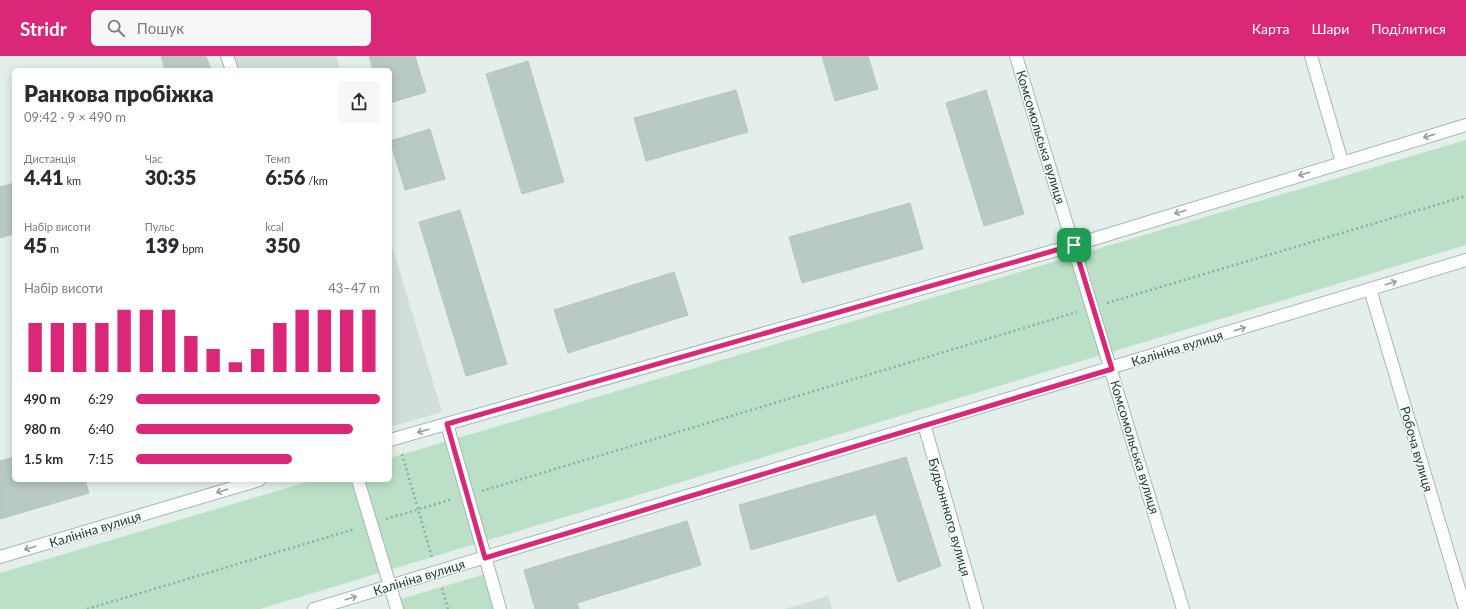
<!DOCTYPE html>
<html lang="uk">
<head>
<meta charset="utf-8">
<style>
  :root { --surface:#fff; --page:#f7f7f7; --text:#2b2b33; --muted:#7c7c81; --accent:#db2777 }
  body { margin:0; font-family:Lato,sans-serif; background:var(--page); color:var(--text); height:100vh; display:flex; flex-direction:column; font-size:15px; white-space:nowrap }
  * { box-sizing:border-box; margin:0 }
  p { font-size:13px; color:var(--muted) }
  .icon { flex:none; width:22px; height:22px; fill:none; stroke:currentColor; stroke-width:2; stroke-linecap:round; stroke-linejoin:round }
  .map { position:relative; flex:1; overflow:hidden }
  .sheet { position:absolute; left:12px; top:12px; width:380px; height:414px; display:flex; flex-direction:column; background:var(--surface); border-radius:6px; box-shadow:0 2px 10px #0003 }
  .sheet>* { flex:none }
  .pin { position:absolute; display:grid; place-items:center; width:34px; height:34px; color:#fff; margin:-17px; border-radius:8px; box-shadow:0 2px 6px #0006 }
  .round { display:grid; place-items:center; flex:none; width:42px; height:42px; border-radius:6px; background:var(--page) }
  .overview { display:flex; align-items:center; justify-content:space-between; height:68px; padding:0 12px }
  h1 { font-size:22px; font-weight:800; line-height:30px }
  .figures { display:grid; grid-template-columns:repeat(3,1fr); gap:6px; height:68px; padding:4px 12px }
  .figures div { display:grid; align-content:center }
  .figures b { font-size:20px; font-weight:800 }
  .figures small { font-size:11px; font-weight:400 }
  .figures p { font-size:11px }
  .chart { height:112px; padding:8px 12px }
  .chart p { display:flex; justify-content:space-between }
  .chart svg { width:100%; height:72px; margin-top:4px; stroke:var(--accent); stroke-width:6 }
  ul { padding:0 12px; list-style:none; font-size:13px }
  li { display:grid; grid-template-columns:64px 48px 1fr; align-items:center; height:30px }
  li i { height:10px; border-radius:5px; background:var(--accent) }
  header { display:flex; align-items:center; gap:24px; box-sizing:border-box; height:56px; padding:0 20px; background:var(--accent); color:#fff }
  header strong { font-size:19px }
  nav { display:flex; gap:22px; margin-inline-start:auto; font-size:14px }
  .search { width:280px; height:36px; background:var(--page); display:flex; align-items:center; gap:10px; box-sizing:border-box; padding:0 14px; border-radius:6px; color:var(--muted); font-size:15px }
  .map>svg:first-child { display:block }
</style>
</head>
<body>
<header>
<strong>Stridr</strong>
<div class="search"><svg class="icon" aria-label="search" viewBox="0 0 24 24"><circle cx="10" cy="10" r="6"/><path d="M15 15l6 6"/></svg>Пошук</div>
<nav><a>Карта</a><a>Шари</a><a>Поділитися</a></nav>
</header>
<div class="map">
<svg width="1466" height="553" viewBox="0 0 1466 553">
  <rect width="100%" height="100%" fill="#e4eeea"/>
  <!-- built -->
  <g fill="#d2ded9">
    <polygon points="227,0 336,0 340,14 232,14"/>
    <polygon points="390,183 442,356 390,371"/>
    <polygon points="828,540 832,553 785,553"/>
  </g>
  <!-- green -->
  <g fill="#bce0c7">
    <polygon points="1466,84 1466,189 260,553 0,553 0,517 314,424 390,424 390,402"/>
    <polygon points="489,517 500,553 397,553 394,545"/>
  </g>
  <!-- building -->
  <g fill="#b9c9c3" stroke="#b6c8c2">
    <polygon points="161,0 206,0 211,14 165,14"/>
    <polygon points="369,0 415,0 426,36 390,47 390,14 373,14"/>
    <polygon points="822,0 868,0 878,33 835,45"/>
    <polygon points="528,5 564,126 522,138 486,18"/>
    <polygon points="736,34 748,76 646,105 634,62"/>
    <polygon points="986,34 1024,158 984,170 946,47"/>
    <polygon points="430,73 445,123 405,134 390,85"/>
    <polygon points="14,127 14,178 0,182 0,131"/>
    <polygon points="910,147 923,193 802,227 789,181"/>
    <polygon points="460,154 507,308 466,320 419,166"/>
    <polygon points="674,216 688,259 568,297 554,254"/>
    <polygon points="14,401 14,424 85,424 89,437 0,463 0,405"/>
    <polygon points="906,401 941,510 898,526 876,458 751,494 739,449"/>
    <polygon points="687,465 701,509 577,547 579,553 535,553 524,514"/>
  </g>
  <g fill="none" stroke-linecap="round" stroke-linejoin="round">
    <defs>
      <g id="street">
        <polyline points="227,0 232,14"/>
        <polyline points="1311,0 1342,106"/>
        <polyline points="1370,233 1465,553"/>
        <polyline points="447,368 500,553"/>
        <polyline points="924,368 977,553"/>
        <polyline points="358,424 397,553"/>
      </g>
      <g id="secondary">
        <polyline points="1016,0 1183,553"/>
        <polyline points="390,384 1074,189 1466,69"/>
        <polyline points="0,501 259,424"/>
        <polyline points="314,553 1466,204"/>
      </g>
    </defs>
    <!-- street casing -->
    <use href="#street" stroke="#a6b7b2" stroke-width="14"/>
    <!-- secondary casing -->
    <use href="#secondary" stroke="#a1bbb3" stroke-width="14"/>
    <!-- path -->
    <g stroke="#82b4a7" stroke-width="2.5" stroke-dasharray="2 3" stroke-linecap="butt">
      <polyline points="1107,247 1466,140"/>
      <polyline points="402,398 432,501"/>
      <polyline points="482,435 1077,256"/>
      <polyline points="386,463 453,443"/>
      <polyline points="442,532 448,553"/>
      <polyline points="87,553 355,473"/>
    </g>
    <!-- street -->
    <use href="#street" stroke="#fff" stroke-width="12"/>
    <!-- secondary -->
    <use href="#secondary" stroke="#fff" stroke-width="12"/>
  </g>
  <!-- one-way arrows -->
  <defs><path id="oneway-shaft" d="M-6 0H5M1.5-3L5.5 0L1.5 3" fill="none" stroke-width="1.6" stroke-linecap="round" stroke-linejoin="round"/></defs>
  <g stroke="#90a09c">
    <use href="#oneway-shaft" transform="translate(1429 80) rotate(164)"/>
    <use href="#oneway-shaft" transform="translate(1304 118) rotate(163)"/>
    <use href="#oneway-shaft" transform="translate(1180 156) rotate(163)"/>
    <use href="#oneway-shaft" transform="translate(1391 227) rotate(-17)"/>
    <use href="#oneway-shaft" transform="translate(1240 273) rotate(-17)"/>
    <use href="#oneway-shaft" transform="translate(423 375) rotate(164)"/>
    <use href="#oneway-shaft" transform="translate(222 435) rotate(163)"/>
    <use href="#oneway-shaft" transform="translate(30 492) rotate(163)"/>
    <use href="#oneway-shaft" transform="translate(351 542) rotate(-17)"/>
  </g>
  <g fill="none" stroke-linecap="round" stroke-linejoin="round">
    <defs>
      <polygon id="route" points="1074,189 1112,313 485,502 447,368"/>
    </defs>
    <!-- route casing -->
    <use href="#route" stroke="#fff" stroke-width="8"/>
    <!-- route -->
    <use href="#route" stroke="#db2777" stroke-width="5"/>
  </g>
  <g text-anchor="middle" dominant-baseline="central" stroke-width="3" stroke-linejoin="round" paint-order="stroke">
    <!-- street labels -->
    <g font-size="13" fill="#22413a" stroke="#f5faf8">
      <text transform="translate(1041 81) rotate(73)">Комсомольська вулиця</text>
      <text transform="translate(1177 292) rotate(-17)">Калініна вулиця</text>
      <text transform="translate(1135 391) rotate(73)">Комсомольська вулиця</text>
      <text transform="translate(1417 393) rotate(74)">Робоча вулиця</text>
      <text transform="translate(950 461) rotate(74)">Будьоннного вулиця</text>
      <text transform="translate(95 473) rotate(-17)">Калініна вулиця</text>
      <text transform="translate(419 521) rotate(-17)">Калініна вулиця</text>
    </g>
  </g>
</svg>
<div class="pin" style="left:1074px;top:189px;background:#1e9e55"><svg class="icon" aria-label="arrive" viewBox="0 0 24 24"><path d="M6 21V4h12l-3 4 3 4H6"/></svg></div>
<section class="sheet">
<div class="overview"><div><h1>Ранкова пробіжка</h1><p>09:42 · 9 × 490 m</p></div><a class="round"><svg class="icon" aria-label="share" viewBox="0 0 24 24"><path d="M12 15V3M7 8l5-5 5 5M5 13v7h14v-7"/></svg></a></div>
<div class="figures">
<div><p>Дистанція</p><b>4.41<small> km</small></b></div>
<div><p>Час</p><b>30:35</b></div>
<div><p>Темп</p><b>6:56<small> /km</small></b></div>
</div>
<div class="figures">
<div><p>Набір висоти</p><b>45<small> m</small></b></div>
<div><p>Пульс</p><b>139<small> bpm</small></b></div>
<div><p>kcal</p><b>350</b></div>
</div>
<div class="chart"><p><span>Набір висоти</span>43–47 m</p>
<svg viewBox="0 0 160 44" preserveAspectRatio="none"><path d="M5 44V14M15 44V14M25 44V14M35 44V14M45 44V6M55 44V6M65 44V6M75 44V22M85 44V30M95 44V38M105 44V30M115 44V14M125 44V6M135 44V6M145 44V6M155 44V6"/></svg>
</div>
<ul>
<li><b>490 m</b>6:29<i style="width:100%"></i></li>
<li><b>980 m</b>6:40<i style="width:89%"></i></li>
<li><b>1.5 km</b>7:15<i style="width:64%"></i></li>
</ul>
</section>
</div>
</body>
</html>
